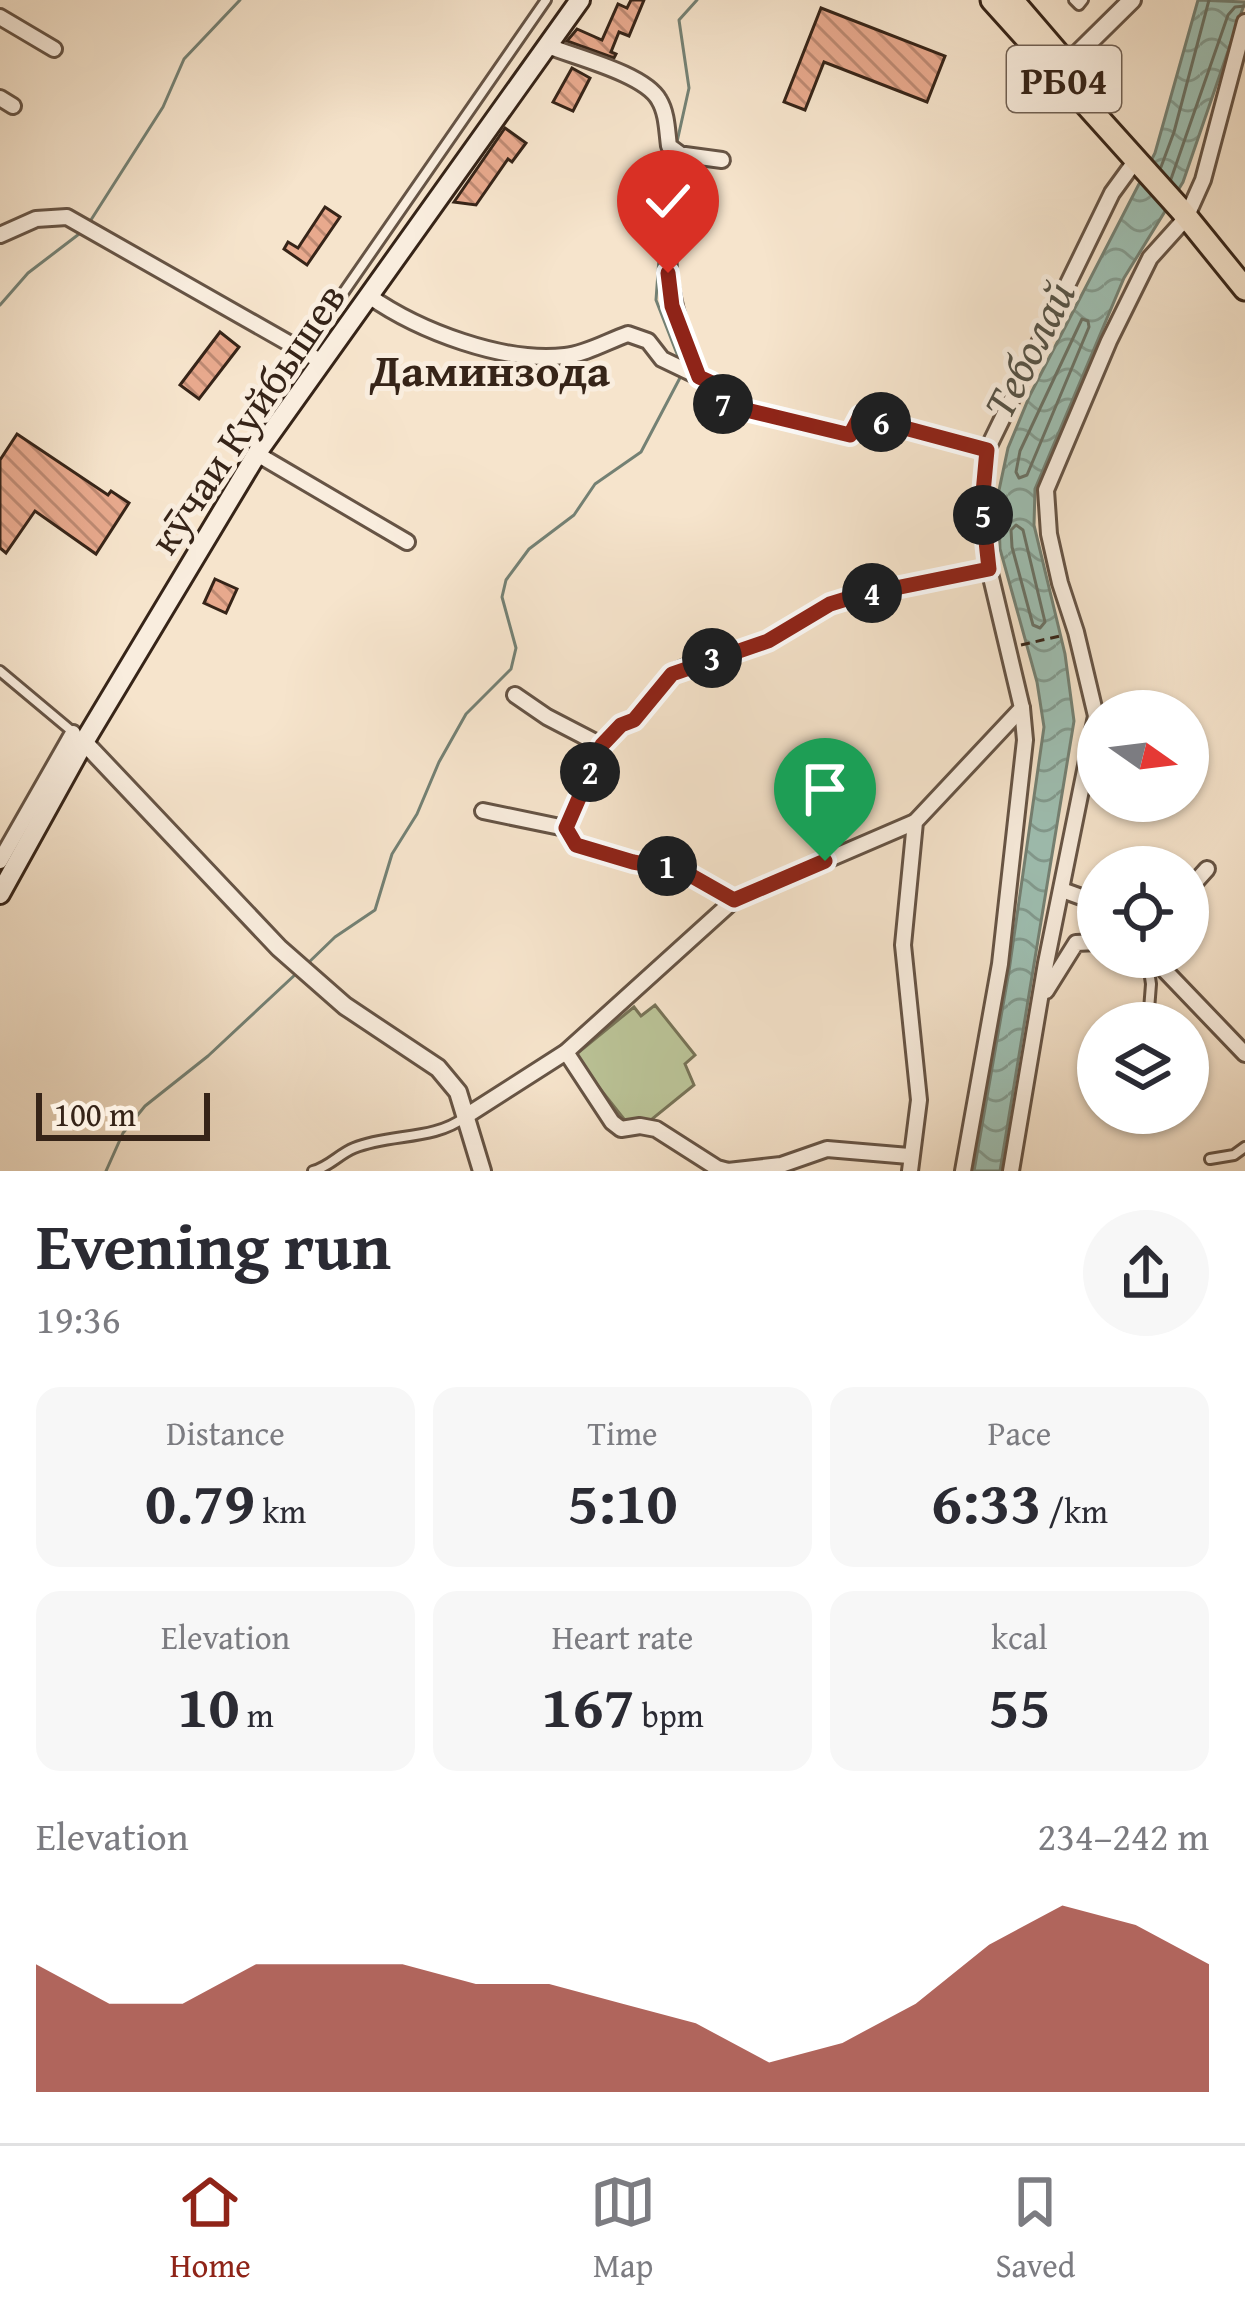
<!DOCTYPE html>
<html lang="en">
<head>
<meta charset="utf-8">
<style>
  :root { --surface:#fff; --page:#f7f7f7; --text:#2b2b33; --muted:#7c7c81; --line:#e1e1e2; --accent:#8f2418 }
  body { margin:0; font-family:"Gentium Book Plus",serif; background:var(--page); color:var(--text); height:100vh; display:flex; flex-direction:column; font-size:45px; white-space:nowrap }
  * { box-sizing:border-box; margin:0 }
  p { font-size:39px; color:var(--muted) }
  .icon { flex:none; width:66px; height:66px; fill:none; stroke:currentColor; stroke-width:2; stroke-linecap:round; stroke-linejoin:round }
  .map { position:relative; height:1171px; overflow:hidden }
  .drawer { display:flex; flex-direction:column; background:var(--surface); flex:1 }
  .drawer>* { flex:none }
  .needle { width:78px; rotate:104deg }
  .tools { position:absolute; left:1077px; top:690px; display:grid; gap:24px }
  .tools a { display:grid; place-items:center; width:132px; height:132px; border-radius:50%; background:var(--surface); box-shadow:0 3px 9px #0004; font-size:60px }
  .scale { position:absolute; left:36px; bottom:30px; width:174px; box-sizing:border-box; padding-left:12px; border:6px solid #362418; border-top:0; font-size:33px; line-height:42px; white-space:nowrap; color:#362418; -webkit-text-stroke:9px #f9edde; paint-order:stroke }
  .pin { position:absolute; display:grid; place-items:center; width:102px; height:102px; color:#fff; margin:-123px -51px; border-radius:50% 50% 50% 0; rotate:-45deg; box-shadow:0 0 12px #0007 }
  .pin .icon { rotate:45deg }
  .km { position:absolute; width:60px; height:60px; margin:-30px; border-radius:50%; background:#222; color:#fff; font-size:33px; line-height:60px; text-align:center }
  .round { display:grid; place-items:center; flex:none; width:126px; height:126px; border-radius:63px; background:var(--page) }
  .headline { display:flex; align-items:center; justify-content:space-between; height:204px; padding:0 36px }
  h1 { font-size:66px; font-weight:700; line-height:90px }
  .figures { display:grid; grid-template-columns:repeat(3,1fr); gap:18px; height:204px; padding:12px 36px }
  .figures div { display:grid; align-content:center; border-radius:24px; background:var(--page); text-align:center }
  .figures b { font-size:60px; font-weight:700 }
  .figures small { font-size:33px; font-weight:400 }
  .figures p { font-size:33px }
  .chart { height:336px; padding:24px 36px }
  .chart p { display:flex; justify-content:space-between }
  .chart svg { width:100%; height:216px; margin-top:12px; fill:var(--accent); opacity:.7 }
  .menu { display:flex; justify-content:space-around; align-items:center; height:168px; border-top:3px solid var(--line); background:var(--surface); font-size:33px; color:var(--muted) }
  .menu a { display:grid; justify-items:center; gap:6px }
  .menu .selected { color:var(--accent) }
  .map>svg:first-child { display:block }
</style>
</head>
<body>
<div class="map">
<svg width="1245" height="1171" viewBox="0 0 1245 1171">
  <defs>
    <pattern id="water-waves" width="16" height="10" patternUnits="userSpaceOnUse" patternTransform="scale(3)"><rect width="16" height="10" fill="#9ebfb2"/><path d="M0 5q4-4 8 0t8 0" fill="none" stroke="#829b90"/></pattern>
    <pattern id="building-back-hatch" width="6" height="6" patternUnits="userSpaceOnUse" patternTransform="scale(3)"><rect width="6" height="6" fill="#e8a98d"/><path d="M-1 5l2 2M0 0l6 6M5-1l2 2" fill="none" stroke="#bd8972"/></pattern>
  </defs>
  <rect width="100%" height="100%" fill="#f6e4cc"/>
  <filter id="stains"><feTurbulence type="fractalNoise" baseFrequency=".00167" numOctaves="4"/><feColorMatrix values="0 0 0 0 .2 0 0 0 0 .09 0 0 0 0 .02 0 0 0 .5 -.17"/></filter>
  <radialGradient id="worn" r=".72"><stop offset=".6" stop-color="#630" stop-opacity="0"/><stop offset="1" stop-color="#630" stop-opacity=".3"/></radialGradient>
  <!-- grass -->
  <polygon fill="#bbc498" stroke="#787458" stroke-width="3" points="655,1005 695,1055 685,1064 694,1085 635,1133 574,1056 634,1007 641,1016"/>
  <!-- water -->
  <polygon fill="url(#water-waves)" stroke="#748174" stroke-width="3" points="1198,0 1245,2 1183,182 1124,278 1035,489 1034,525 1065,654 1074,721 1000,1171 974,1171 1009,971 1044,727 1037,682 1000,549 998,495 1008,448 1030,395 1155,153"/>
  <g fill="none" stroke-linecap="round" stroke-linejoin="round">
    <!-- shore -->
    <g stroke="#6a7265" stroke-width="3">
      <polyline points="1161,167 1174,132 1209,0"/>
      <polyline points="1171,179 1228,15 1235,7 1245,6"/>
      <polygon points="1082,319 1088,321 1089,327 1027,475 1019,478 1016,472 1020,451"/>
      <polygon points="1016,525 1023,530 1045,622 1040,628 1033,625 1012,547 1011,530"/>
    </g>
    <!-- stream -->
    <g stroke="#748174" stroke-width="3">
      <polyline points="677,142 689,88 679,20 697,0"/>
      <polyline points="674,158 663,203 656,300 679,359"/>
      <polyline points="89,223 163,107 184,59 240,0"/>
      <polyline points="0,305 28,273 83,231"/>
      <polyline points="305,966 335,937 375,910 392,854 417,814 439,762 466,714 511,669 516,648 502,597 506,580 529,549 574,515 595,484 641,452 682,374"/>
      <polyline points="106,1171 123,1133 145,1106 208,1056 298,972"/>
    </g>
  </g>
  <!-- building -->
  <g fill="url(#building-back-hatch)" stroke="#362418" stroke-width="3">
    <polygon points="631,0 644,0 629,36 619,32 611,52 616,54 614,58 567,41 577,29 602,40 618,4 627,8"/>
    <polygon points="821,8 945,56 927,102 824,62 805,110 784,102"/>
    <polygon points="572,68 590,78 573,111 553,102"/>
    <polygon points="505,128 526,143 512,162 508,159 476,205 454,202"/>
    <polygon points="325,207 340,217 307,265 284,249 288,242 298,248"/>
    <polygon points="220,332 239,347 199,399 180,385"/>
    <polygon points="17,434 108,495 111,491 129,503 96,554 35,511 6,553 0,548 0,460"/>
    <polygon points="215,579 237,589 226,613 204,603"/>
  </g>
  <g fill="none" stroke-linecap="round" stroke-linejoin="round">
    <defs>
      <g id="service">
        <polyline points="1074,0 1079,5 1083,0"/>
        <polyline points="303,351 546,0"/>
        <polyline points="0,671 74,733"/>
        <polyline points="1125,711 1168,707"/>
        <polyline points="1147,957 1151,984 1148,1023"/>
        <polyline points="1210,1159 1234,1155 1245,1147"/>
        <path d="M313 1171C329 1167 339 1154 354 1148 391 1133 433 1141 465 1117"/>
      </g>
      <g id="minor">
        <polyline points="0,17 54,49"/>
        <path d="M548 46C575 57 645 74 659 100 667 113 667 131 669 146L688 160C685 173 679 184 676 197 657 260 675 319 699 377"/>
        <polyline points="0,98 13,106"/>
        <polyline points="685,155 722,160"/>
        <polyline points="0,235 36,219 67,217 322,362"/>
        <path d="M369 296C419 331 503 363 565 356 586 354 608 341 628 334L648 341 662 359 710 382 713 402 851 435 860 416 987 450"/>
        <polyline points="257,454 407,542"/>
        <polyline points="515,695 547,717 601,745"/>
        <polyline points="483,811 565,828 576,845 633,862 683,871 734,900"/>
        <polyline points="565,828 601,745 621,725 633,720 672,673 695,663 768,642 830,605 856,596 989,569"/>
        <polyline points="0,861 73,733"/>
        <polyline points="1062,890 1098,903"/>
        <polyline points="1188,890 1207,869"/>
        <polyline points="1152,957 1245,1054"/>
        <polyline points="1046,991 1076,943 1098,942"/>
        <polyline points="566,1052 612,1122 621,1129 640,1126 656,1129 717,1168 728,1171 781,1165 827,1149 909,1156"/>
        <polyline points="466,1116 566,1052 734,900 915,822"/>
        <polyline points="910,1171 919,1100 903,945 915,822 1022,708 989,569 982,504 987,450 1112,193 1136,160"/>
        <polyline points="963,1171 1000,964 1025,740 1022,708"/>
        <polyline points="1011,1171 1046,963 1096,716 1076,632 1060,583 1049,534 1046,490 1109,341 1150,258 1186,218 1203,180 1245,22"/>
      </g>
      <g id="tertiary">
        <polyline points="1059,72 1132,0"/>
        <polyline points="84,742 279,948 345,1006 438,1068 458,1092 482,1171"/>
      </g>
      <polyline id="secondary" points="0,894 84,742 261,447 580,0"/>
      <g id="primary">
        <polyline points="992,0 1181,210 1245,289"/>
        <polyline points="1012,0 1085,85"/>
      </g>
    </defs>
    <!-- service casing -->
    <use href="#service" stroke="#665445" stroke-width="14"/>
    <!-- minor casing -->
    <use href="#minor" stroke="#665445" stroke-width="20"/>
    <!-- tertiary casing -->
    <use href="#tertiary" stroke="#665445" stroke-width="22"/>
    <!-- secondary casing -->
    <use href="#secondary" stroke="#362418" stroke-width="24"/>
    <!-- primary casing -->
    <use href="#primary" stroke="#362418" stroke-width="27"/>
    <!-- path -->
    <polyline stroke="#362418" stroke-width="3" stroke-dasharray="9 6" stroke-linecap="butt" points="1021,645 1064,635"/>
    <!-- service -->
    <use href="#service" stroke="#f9edde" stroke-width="8"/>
    <!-- minor -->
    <use href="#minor" stroke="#f9edde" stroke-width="14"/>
    <!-- tertiary -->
    <use href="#tertiary" stroke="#f9edde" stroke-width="16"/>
    <!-- secondary -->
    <use href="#secondary" stroke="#f9edde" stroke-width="18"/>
    <!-- primary -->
    <use href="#primary" stroke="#f6e4cc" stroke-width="21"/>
  </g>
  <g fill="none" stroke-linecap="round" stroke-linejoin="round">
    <defs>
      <polyline id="route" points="668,273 672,306 699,377 710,382 713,402 850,435 860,416 987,450 982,504 989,569 856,596 830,604 768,641 672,674 634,720 621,725 602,745 566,828 576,845 633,862 683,871 734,900 825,861"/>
    </defs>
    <!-- route casing -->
    <use href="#route" stroke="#fff" stroke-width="24"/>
    <!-- route -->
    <use href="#route" stroke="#8f2418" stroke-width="15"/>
  </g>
  <g text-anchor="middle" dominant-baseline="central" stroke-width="10" stroke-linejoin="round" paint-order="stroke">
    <!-- shield labels -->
    <rect fill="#f9edde" stroke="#706053" stroke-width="3" x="1007" y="46" width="114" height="66" rx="9"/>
    <g font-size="39" font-weight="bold" fill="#362418">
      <text x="1064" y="79">РБ04</text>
    </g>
    <!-- street labels -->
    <g font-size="42" fill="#362418" stroke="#f9edde">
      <text transform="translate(246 418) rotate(-56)">кӯчаи Куйбышев</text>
    </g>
    <!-- water labels -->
    <g font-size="45" font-style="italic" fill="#555246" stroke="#f9edde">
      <text transform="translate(1028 349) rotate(-63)">Теболай</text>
    </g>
    <!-- neighbourhood labels -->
    <g font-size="45" font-weight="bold" fill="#362418" stroke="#f9edde">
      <text x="490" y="369">Даминзода</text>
    </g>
  </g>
  <rect width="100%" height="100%" filter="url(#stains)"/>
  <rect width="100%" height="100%" fill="url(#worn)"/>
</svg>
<div class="tools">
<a><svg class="needle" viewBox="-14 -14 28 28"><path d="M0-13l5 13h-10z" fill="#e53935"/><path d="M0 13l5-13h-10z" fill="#7c7c81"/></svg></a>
<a><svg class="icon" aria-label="locate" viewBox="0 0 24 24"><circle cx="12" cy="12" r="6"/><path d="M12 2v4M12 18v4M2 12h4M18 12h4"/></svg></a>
<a><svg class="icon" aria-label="layers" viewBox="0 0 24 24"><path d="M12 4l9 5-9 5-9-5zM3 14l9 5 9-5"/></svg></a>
</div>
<div class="scale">100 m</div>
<div class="pin" style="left:825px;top:861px;background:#1e9e55"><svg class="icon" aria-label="arrive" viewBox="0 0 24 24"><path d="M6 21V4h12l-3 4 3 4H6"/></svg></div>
<div class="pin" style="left:668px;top:273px;background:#d93025"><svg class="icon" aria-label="check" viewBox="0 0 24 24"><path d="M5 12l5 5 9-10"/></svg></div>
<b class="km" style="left:667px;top:866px">1</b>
<b class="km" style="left:590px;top:772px">2</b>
<b class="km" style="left:712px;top:658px">3</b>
<b class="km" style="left:872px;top:593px">4</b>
<b class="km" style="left:983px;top:515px">5</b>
<b class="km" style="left:881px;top:422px">6</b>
<b class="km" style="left:723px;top:404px">7</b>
</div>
<section class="drawer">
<div class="headline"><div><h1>Evening run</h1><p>19:36</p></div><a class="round"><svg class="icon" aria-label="share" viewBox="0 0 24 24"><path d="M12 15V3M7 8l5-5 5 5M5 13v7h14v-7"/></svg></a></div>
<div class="figures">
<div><p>Distance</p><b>0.79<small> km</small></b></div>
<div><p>Time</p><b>5:10</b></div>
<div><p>Pace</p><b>6:33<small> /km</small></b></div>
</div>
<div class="figures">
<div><p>Elevation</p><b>10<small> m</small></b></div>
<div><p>Heart rate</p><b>167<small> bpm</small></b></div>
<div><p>kcal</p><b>55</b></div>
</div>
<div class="chart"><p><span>Elevation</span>234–242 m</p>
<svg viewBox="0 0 160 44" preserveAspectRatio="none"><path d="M0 44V18L10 26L20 26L30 18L40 18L50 18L60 22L70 22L80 26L90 30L100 38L110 34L120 26L130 14L140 6L150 10L160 18V44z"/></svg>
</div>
</section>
<nav class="menu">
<a class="selected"><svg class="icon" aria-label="home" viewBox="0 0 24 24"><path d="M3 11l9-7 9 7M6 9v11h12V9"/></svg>Home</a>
<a><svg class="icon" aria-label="map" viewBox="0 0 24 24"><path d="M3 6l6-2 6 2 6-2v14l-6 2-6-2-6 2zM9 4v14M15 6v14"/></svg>Map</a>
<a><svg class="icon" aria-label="saved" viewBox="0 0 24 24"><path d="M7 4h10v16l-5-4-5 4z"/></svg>Saved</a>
</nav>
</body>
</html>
